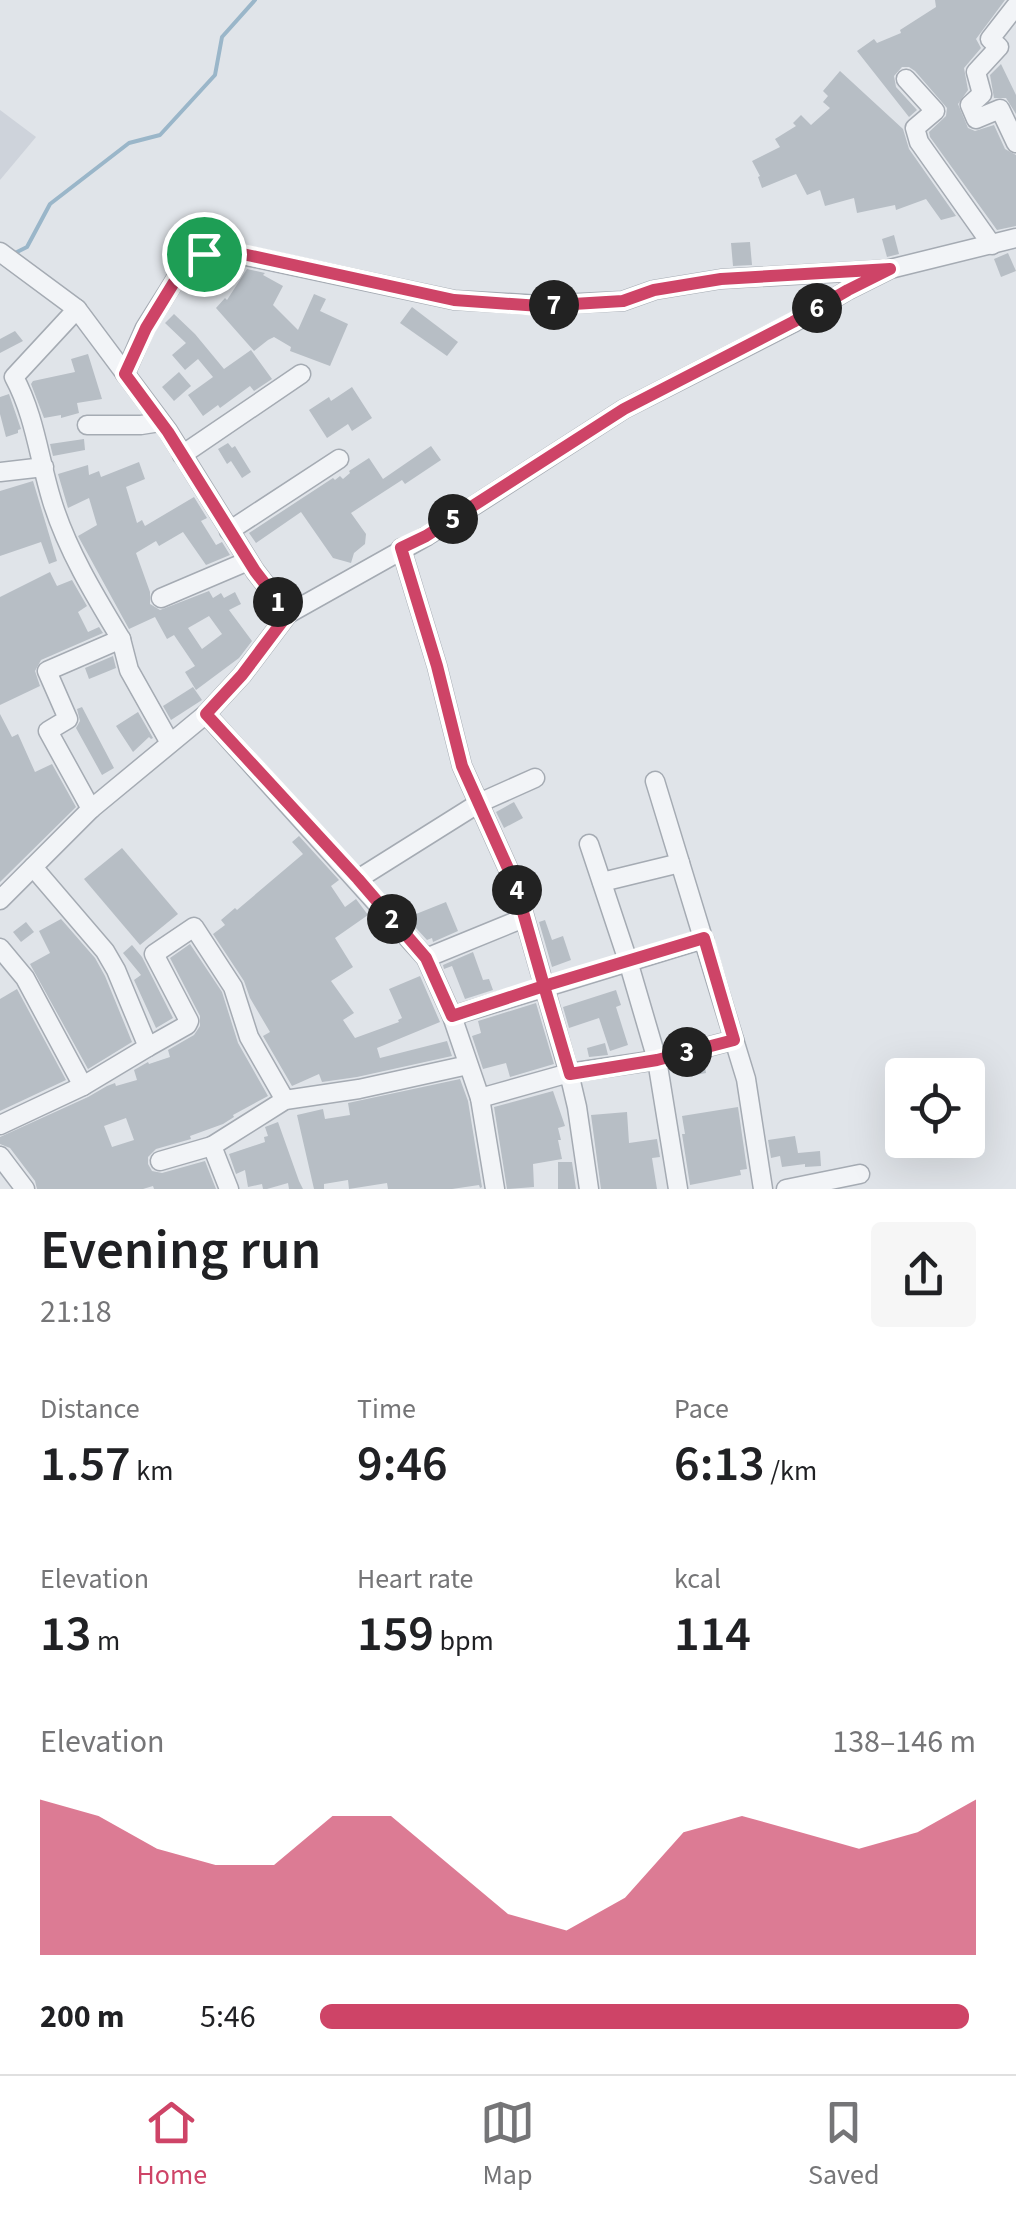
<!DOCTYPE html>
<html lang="en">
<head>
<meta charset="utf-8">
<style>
  :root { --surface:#fff; --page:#f6f6f6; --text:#202124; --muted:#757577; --line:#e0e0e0; --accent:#ce4467 }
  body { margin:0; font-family:"Source Sans 3",sans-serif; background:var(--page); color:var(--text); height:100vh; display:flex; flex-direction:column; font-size:38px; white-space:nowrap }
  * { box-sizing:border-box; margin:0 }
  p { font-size:32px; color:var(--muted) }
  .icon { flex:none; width:55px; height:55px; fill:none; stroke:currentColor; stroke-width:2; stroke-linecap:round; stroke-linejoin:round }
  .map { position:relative; height:1189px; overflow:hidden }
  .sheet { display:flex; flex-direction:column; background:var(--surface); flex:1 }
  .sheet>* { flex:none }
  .fabs { position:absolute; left:885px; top:1058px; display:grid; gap:20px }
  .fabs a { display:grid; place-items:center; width:100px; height:100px; border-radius:10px; background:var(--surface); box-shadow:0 10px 40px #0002; font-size:50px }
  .pin { position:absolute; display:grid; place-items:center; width:85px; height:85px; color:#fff; margin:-42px; border:5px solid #fff; border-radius:50%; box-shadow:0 2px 10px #0007 }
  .km { position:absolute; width:50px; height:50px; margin:-25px; border-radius:50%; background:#222; color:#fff; font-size:28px; line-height:50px; text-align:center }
  .round { display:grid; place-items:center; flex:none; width:105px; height:105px; border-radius:10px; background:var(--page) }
  .summary { display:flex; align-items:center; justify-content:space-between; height:170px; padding:0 40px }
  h1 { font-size:55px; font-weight:600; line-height:75px }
  .metrics { display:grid; grid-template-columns:repeat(3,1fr); gap:15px; height:170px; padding:10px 40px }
  .metrics div { display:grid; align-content:center }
  .metrics b { font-size:50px; font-weight:600 }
  .metrics small { font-size:28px; font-weight:400 }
  .metrics p { font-size:28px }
  .chart { height:280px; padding:20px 40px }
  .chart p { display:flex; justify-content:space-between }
  .chart svg { width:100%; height:180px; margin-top:10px; fill:var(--accent); opacity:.7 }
  ul { padding:0 40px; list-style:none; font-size:32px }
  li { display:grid; grid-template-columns:160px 120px 1fr; align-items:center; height:75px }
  li i { height:25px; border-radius:12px; background:var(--accent) }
  .tab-bar { display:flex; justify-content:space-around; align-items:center; height:140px; border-top:2px solid var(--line); background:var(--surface); font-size:28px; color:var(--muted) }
  .tab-bar a { display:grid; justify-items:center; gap:5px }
  .tab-bar .active { color:var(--accent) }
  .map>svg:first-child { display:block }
</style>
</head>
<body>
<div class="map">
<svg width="1016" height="1189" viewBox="0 0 1016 1189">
  <rect width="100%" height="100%" fill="#e0e4e9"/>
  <!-- built -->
  <polygon fill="#ced3db" points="0,110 36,137 0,180"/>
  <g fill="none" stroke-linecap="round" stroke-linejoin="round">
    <!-- stream -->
    <polyline stroke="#9ab6c9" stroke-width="4" points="13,254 27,247 50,204 129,143 160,135 215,75 222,37 255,0"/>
  </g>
  <!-- building -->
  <g fill="#b7bec5" fill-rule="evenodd">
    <polygon points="935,0 1005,0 976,39 981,48 964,68 968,90 958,104 968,128 975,131 994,125 1005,149 1016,155 1016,226 997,230 930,137 929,132 946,116 947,108 915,71 909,67 902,67 894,76 896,87 917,110 909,117 857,51 874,39 877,43 901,33 900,30 936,7"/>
    <polygon points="1001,64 1016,95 1016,114 1006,98 994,98 990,75"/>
    <polygon points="840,71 903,129 909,149 956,216 941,220 926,199 896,210 895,205 857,213 854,198 825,206 820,190 807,195 796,174 762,188 758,177 760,176 752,161 780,147 775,139 796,126 793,123 801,115 811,125 830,108 823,102 828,96 823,91"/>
    <polygon points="894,235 899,254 887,257 882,239"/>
    <polygon points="750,242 752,265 733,266 731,243"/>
    <polygon points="1008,253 1016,271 1001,277 994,259"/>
    <polygon points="247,269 265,273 263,275 283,286 273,305 298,330 314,294 326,299 320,311 348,324 330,366 290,351 291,347 274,337 268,340 254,351 216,308 225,298 227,300"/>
    <polygon points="412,307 458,342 447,356 400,323"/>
    <polygon points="174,314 195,334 224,369 251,350 272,379 254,391 250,386 220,408 218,405 203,416 188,395 213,377 198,359 185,370 172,355 186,343 165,323"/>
    <polygon points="15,331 23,341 0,353 0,339"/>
    <polygon points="88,354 102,399 77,403 79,413 61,418 61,415 44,418 31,384 33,381 75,372 71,359"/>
    <polygon points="179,372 191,386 174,401 162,387"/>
    <polygon points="352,387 372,418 352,431 348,424 327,438 309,410 329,397 331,401"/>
    <polygon points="9,394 21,429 18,430 18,433 6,437 0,414 0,397"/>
    <polygon points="84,439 85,450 53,456 50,444"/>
    <polygon points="228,443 232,448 235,446 251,472 242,478 231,461 227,464 218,449"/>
    <polygon points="431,446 441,460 405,484 402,480 351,513 366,534 365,544 354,553 351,563 333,558 301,512 256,543 249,533 333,478 335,480 340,476 343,479 350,473 349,471 369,458 383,479"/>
    <path d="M139 462 145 479 126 487 137 523 142 520 145 526 194 497 207 518 201 521 216 545 222 542 230 555 206 565 183 532 159 546 156 541 136 553 150 592V604L160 610 209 591 213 598 221 593 224 598 235 592 241 604 229 610 252 641 239 658 196 690 185 672 195 666 174 635 167 639 155 617 129 629 78 536 97 525 89 498 68 508 58 474 88 465 89 475 99 471 101 477ZM209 616 222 634 202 649 188 628Z"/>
    <polygon points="33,481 57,561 49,564 41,542 0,556 0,491"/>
    <polygon points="50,572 57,586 72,580 87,606 78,612 88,632 99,627 103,633 41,660 35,671 40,686 0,705 0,597"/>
    <polygon points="113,656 116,668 89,679 85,668"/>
    <polygon points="193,687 202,700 171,720 163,706"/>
    <polygon points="82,707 114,768 102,775 76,728 80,721 77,709"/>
    <polygon points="138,712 153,738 151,739 149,737 133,752 116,726"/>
    <polygon points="0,714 12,737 18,734 35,772 52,764 76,807 0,882"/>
    <polygon points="514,802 523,818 504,828 496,812"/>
    <polygon points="299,836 339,880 331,886 345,907 356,899 368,915 335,938 353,967 331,981 354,1013 343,1020 355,1038 399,1022 398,1020 402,1018 389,989 420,976 440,1022 377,1048 380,1058 447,1041 452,1056 357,1077 322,1082 319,1074 292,1086 263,1036 270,1032 250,998 244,981 213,934 225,925 221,920 235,908 237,910 303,854 292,842"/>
    <polygon points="122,848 178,914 140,945 84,879"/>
    <polygon points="446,902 458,931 433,942 432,938 427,940 416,928 411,916"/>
    <polygon points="61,919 95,958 105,976 132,1042 88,1069 30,964 50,953 39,931"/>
    <polygon points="545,920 552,940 563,936 571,960 552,967 539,922"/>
    <polygon points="26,922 34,932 21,942 13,932"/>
    <path d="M190 944 222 992 238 1043 268 1096 233 1115 234 1117 223 1124 190 1136 191 1139 156 1149 148 1157V1164L152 1171 162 1173 205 1161 216 1189H154L153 1186 143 1189H37L35 1181 10 1148 0 1144V1137L88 1097 107 1086 115 1083 116 1086 137 1080 134 1070 148 1062 149 1064 170 1057 168 1050 194 1035 200 1026V1016L170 958ZM126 1118 134 1140 112 1147 104 1126Z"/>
    <polygon points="132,945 142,957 173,1018 156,1028 134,980 141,975 123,953"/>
    <polygon points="473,952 483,980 489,979 493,990 465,999 452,966 444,969 443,965"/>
    <polygon points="17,989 66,1080 0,1111 0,999"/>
    <polygon points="616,990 621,1005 616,1007 628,1045 610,1051 599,1018 569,1028 563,1007"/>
    <polygon points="536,1003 554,1064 510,1077 506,1063 483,1069 472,1036 481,1033 478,1021"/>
    <polygon points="605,1043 608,1055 589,1057 587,1048"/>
    <polygon points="704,1061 706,1073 685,1077 683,1066"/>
    <polygon points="460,1079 468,1101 482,1187 480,1188 479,1185 452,1189 388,1189 387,1183 349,1189 348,1180 324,1184 324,1189 314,1189 297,1115 323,1109 325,1119 350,1115 348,1103"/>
    <polygon points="553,1091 565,1126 558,1128 561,1140 558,1140 562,1159 533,1164 534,1187 507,1189 494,1107"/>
    <polygon points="738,1107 747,1169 740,1170 741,1175 690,1185 682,1134 685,1134 682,1116"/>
    <polygon points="627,1112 629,1143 657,1139 660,1157 652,1158 657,1189 601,1189 591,1115"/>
    <polygon points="278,1122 299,1181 303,1189 289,1189 288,1183 267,1189 263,1189 262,1184 248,1187 245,1170 236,1174 229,1154 265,1142 264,1137 268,1136 265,1127"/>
    <polygon points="795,1136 798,1153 820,1151 821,1166 805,1167 805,1164 782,1167 780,1156 771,1158 768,1140"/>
    <polygon points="558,1162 572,1162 576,1189 558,1189"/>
  </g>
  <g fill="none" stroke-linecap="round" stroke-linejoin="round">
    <defs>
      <g id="minor">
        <polyline points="1015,7 990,39 999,47 976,72 982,94 970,105 976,119 1000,109 1016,143"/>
        <polyline points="906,79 935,111 915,128 919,142 992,245"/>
        <polyline points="0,252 77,309"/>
        <polyline points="125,374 145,328 184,266 204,254 223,251 454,300 540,305 623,301 654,290 721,279 880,270"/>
        <polyline points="87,425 141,425 160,422"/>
        <polyline points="182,455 301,374"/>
        <polyline points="0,472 44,467"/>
        <polyline points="229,531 339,459"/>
        <polyline points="401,548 437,666 462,766 515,884 569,1073 657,1060 734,1040"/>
        <polyline points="161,598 248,561"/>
        <polyline points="121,639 129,670 170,743"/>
        <polyline points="206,714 426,958 452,1016 480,1098 569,1073 577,1107 589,1189"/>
        <polyline points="655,781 746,1079 763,1189"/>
        <path d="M91 809 48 731 68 719 47 671 121 639C95 596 67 550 52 501 39 459 35 416 14 377L77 309 168 431 255 571 288 614"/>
        <polyline points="589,844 628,961 657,1060 678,1189"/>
        <polyline points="33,867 105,951 116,970 148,1047 187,1025 189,1021 154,954 194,927 233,987 249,1037 285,1100"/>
        <polyline points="358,879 479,803 535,778"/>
        <polyline points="602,882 680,863"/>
        <polyline points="0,900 91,809 206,714 242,675 288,614 427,536 624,409 793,323 848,290 890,269 1016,238"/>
        <polyline points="0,948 25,978 83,1086"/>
        <polyline points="426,958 524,918"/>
        <polyline points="452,1016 704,939"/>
        <polyline points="480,1098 495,1189"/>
        <polyline points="0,1125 83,1086 148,1047"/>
        <polyline points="0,1156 25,1189"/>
        <polyline points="160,1161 212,1146"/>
        <polyline points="229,1189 212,1146 285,1100 359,1089 468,1065"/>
        <polyline points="786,1189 860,1174"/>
      </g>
    </defs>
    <!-- minor casing -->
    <use href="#minor" stroke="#a5abb3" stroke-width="21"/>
    <!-- minor -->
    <use href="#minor" stroke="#f2f4f7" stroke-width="18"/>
  </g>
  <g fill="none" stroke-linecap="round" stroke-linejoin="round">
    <defs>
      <polyline id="route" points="204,254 184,266 146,328 125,374 168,432 255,571 288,614 242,675 206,714 358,879 426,958 452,1016 544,986 570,1074 657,1060 734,1040 704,938 544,986 515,884 462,766 437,666 401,548 426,536 624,409 793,322 848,290 890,269 721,279 654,290 623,301 540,306 454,300 252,256 223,250 204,254"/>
    </defs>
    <!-- route casing -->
    <use href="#route" stroke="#fff" stroke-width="20"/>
    <!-- route -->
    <use href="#route" stroke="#ce4467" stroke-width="12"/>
  </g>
</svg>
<div class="fabs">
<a><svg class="icon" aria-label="locate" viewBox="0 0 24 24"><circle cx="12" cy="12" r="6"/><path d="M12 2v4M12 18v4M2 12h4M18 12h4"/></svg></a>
</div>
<div class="pin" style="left:204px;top:254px;background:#1e9e55"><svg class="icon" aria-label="arrive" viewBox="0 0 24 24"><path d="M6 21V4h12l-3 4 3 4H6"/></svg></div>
<b class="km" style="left:278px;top:602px">1</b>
<b class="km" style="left:392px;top:919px">2</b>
<b class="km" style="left:687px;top:1052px">3</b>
<b class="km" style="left:517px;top:890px">4</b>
<b class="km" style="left:453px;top:519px">5</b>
<b class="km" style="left:817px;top:308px">6</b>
<b class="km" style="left:554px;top:305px">7</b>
</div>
<section class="sheet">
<div class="summary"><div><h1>Evening run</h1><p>21:18</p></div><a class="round"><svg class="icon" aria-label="share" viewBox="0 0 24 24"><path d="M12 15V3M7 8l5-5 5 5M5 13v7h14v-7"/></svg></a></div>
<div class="metrics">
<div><p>Distance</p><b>1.57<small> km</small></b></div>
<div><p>Time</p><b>9:46</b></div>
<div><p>Pace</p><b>6:13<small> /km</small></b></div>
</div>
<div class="metrics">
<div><p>Elevation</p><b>13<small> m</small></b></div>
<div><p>Heart rate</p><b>159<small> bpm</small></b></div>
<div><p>kcal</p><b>114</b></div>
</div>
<div class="chart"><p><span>Elevation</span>138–146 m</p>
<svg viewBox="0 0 160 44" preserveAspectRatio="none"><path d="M0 44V6L10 10L20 18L30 22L40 22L50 10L60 10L70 22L80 34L90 38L100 30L110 14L120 10L130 14L140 18L150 14L160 6V44z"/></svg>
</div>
<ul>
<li><b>200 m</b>5:46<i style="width:99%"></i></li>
</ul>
</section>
<nav class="tab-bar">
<a class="active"><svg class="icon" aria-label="home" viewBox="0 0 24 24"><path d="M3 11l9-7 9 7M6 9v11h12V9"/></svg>Home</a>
<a><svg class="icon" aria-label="map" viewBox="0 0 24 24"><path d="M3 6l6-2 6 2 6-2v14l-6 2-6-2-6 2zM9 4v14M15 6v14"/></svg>Map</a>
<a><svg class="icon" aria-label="saved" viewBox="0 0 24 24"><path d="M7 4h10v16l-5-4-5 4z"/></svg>Saved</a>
</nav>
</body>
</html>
